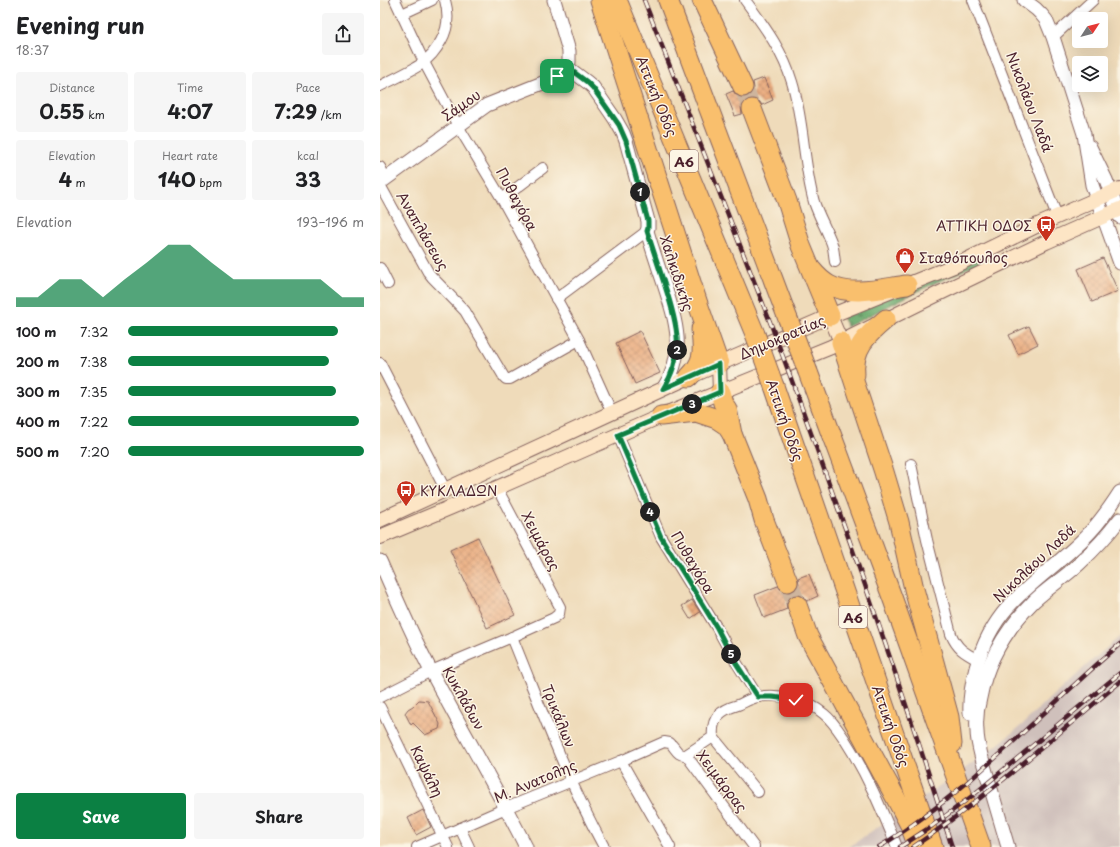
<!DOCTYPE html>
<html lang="en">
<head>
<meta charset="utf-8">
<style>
  :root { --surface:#fff; --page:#f6f6f6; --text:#202124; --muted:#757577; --accent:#0b8043 }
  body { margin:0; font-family:"Playpen Sans",sans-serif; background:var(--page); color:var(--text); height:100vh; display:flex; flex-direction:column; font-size:15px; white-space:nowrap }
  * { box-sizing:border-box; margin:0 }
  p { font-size:13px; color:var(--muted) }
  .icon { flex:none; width:22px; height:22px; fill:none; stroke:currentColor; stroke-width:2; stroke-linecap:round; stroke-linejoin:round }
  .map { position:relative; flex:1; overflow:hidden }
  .panel { display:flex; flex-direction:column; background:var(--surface); width:380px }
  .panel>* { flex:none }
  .needle { width:26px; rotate:54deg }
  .controls { position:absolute; left:692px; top:12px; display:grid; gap:8px }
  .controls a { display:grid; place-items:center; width:36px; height:36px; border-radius:4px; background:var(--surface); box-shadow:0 4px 16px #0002; font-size:20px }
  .pin { position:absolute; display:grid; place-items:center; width:34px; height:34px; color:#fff; margin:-17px; border-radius:8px; box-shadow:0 2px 6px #0006 }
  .km { position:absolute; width:20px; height:20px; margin:-10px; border-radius:50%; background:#222; color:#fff; font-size:11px; line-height:20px; text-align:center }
  .round { display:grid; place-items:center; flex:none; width:42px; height:42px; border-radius:4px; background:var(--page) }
  .summary { display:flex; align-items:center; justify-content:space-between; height:68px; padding:0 16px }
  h1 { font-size:22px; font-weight:700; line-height:30px }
  .stats { display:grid; grid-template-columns:repeat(3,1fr); gap:6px; height:68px; padding:4px 16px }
  .stats div { display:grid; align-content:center; border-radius:4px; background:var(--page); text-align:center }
  .stats b { font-size:20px; font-weight:700 }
  .stats small { font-size:11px; font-weight:400 }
  .stats p { font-size:11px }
  .chart { height:112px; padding:8px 16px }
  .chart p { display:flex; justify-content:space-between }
  .chart svg { width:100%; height:72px; margin-top:4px; fill:var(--accent); opacity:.7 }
  .action { display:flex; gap:8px; margin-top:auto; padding:8px 16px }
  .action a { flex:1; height:46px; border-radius:4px; background:var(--accent); color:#fff; font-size:16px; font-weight:700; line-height:46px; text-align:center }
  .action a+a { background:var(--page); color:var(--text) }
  ul { padding:0 16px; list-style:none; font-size:13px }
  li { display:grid; grid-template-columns:64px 48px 1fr; align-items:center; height:30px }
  li i { height:10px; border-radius:5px; background:var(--accent) }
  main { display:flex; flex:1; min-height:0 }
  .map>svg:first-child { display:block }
</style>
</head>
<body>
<main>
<section class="panel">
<div class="summary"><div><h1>Evening run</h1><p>18:37</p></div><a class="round"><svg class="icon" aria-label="share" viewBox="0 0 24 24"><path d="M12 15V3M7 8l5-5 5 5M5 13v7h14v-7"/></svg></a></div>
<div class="stats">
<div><p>Distance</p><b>0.55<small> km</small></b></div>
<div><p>Time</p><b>4:07</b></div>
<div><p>Pace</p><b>7:29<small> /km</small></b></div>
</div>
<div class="stats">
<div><p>Elevation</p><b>4<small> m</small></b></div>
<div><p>Heart rate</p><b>140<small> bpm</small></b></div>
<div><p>kcal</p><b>33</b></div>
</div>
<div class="chart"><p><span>Elevation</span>193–196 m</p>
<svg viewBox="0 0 160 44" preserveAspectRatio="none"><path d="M0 44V38L10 38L20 27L30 27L40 38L50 27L60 17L70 6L80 6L90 17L100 27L110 27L120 27L130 27L140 27L150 38L160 38V44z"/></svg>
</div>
<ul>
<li><b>100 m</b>7:32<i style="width:89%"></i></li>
<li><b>200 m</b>7:38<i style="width:85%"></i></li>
<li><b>300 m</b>7:35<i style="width:88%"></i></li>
<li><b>400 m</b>7:22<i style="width:98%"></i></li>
<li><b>500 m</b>7:20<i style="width:100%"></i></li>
</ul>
<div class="action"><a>Save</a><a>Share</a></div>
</section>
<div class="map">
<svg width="740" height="847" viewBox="0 0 740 847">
  <defs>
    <pattern id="forest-firs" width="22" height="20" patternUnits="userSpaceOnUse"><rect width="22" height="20" fill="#6baa6d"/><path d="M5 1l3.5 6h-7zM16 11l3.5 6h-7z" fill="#5a8a5a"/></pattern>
    <pattern id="building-cross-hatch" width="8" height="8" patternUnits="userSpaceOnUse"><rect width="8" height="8" fill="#eaab7e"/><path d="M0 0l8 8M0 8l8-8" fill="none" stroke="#c08b67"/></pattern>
  </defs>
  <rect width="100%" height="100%" fill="#fcf5e5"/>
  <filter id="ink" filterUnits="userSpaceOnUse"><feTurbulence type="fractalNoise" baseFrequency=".025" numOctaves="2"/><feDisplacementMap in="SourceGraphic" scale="8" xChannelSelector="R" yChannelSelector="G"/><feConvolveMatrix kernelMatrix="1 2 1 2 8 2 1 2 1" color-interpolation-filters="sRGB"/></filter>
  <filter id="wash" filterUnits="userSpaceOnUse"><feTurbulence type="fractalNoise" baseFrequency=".012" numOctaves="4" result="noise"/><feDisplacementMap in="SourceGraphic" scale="16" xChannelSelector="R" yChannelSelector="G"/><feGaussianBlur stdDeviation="0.9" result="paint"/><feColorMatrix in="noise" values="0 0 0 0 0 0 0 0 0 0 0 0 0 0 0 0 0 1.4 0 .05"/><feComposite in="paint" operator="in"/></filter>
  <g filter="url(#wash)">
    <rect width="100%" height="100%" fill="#efdbba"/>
    <!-- railway -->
    <polygon fill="#cfc0bb" points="740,636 740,847 469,847 499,826 555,790 616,746 642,725 672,696"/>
    <!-- forest -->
    <polygon fill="url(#forest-firs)" stroke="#5a644c" points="597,258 599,263 538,291 467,327 462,317"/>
    <g id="blocks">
      <!-- building -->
      <g fill="url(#building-cross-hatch)">
        <polygon points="384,78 393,100 382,105 379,101 374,98 368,99 364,102 361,107 362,114 355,116 346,94 353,91 357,96 362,98 367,97 372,93 374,88 373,82"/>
        <polygon points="723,258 738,291 712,302 698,269"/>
        <polygon points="649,326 658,344 638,354 629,335"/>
        <polygon points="260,331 280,373 255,384 236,343"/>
        <polygon points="98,537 135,615 107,628 70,550"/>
        <polygon points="429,574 438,596 427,601 424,596 419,594 413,595 409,598 406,603 407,609 384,618 375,595 398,586 401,590 406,593 412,592 416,589 419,584 418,578"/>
        <polygon points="312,600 320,612 310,619 302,606"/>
        <polygon points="39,700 48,701 60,724 59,729 45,735 33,723 31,725 25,713 28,709 33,706"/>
        <polygon points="43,810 51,827 36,835 28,818"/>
      </g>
    </g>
  </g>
  <g filter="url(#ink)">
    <use href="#blocks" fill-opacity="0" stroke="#84615d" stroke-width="1"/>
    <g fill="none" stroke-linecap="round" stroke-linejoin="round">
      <!-- motorway-tunnel -->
      <g stroke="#ceb59d" stroke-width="19" stroke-dasharray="19 10" stroke-linecap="butt">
        <polyline points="363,87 372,109"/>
        <polyline points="408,582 417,605"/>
      </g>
      <defs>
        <g id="minor">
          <polyline points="15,0 44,62 78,126 122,199 199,340 232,413"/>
          <path d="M365 0C384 26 403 51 412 82 424 121 423 163 434 202 439 217 447 230 452 244 454 250 454 256 455 262"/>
          <polyline points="593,0 677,216"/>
          <polyline points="22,14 52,0"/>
          <polyline points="673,37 713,0"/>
          <path d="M0 86C14 79 31 71 43 63 46 60 49 57 52 54 66 37 71 22 65 0"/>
          <polyline points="0,167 6,179"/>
          <polyline points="0,185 48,272 52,277 85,311 124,377 126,379 130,379 199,340"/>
          <polyline points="122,199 163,168"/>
          <polyline points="0,268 8,284"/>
          <polyline points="176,299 267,231"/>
          <polyline points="0,363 65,489"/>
          <polyline points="238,435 281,537 337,628 353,657 378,697"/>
          <path d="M531 464 547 540 571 634C577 649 585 653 598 660"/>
          <path d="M132 637C161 708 187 780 224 847"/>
          <polyline points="0,697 51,671 132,637 174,618 179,614 180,607 117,488"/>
          <polyline points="0,707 68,847"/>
          <polyline points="333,737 378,792"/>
          <path d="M306 755 333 737C331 717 341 710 358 705 365 702 371 698 378 697 399 693 428 700 444 714 453 721 459 731 465 740 487 774 502 810 517 847"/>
          <polyline points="306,755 374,847"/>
          <polyline points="241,761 290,847"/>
          <polyline points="80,828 89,847"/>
          <path d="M37 847 126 808 241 761 284 742 290 743C296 748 297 756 306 755"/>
        </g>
        <g id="tertiary">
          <polyline points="644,0 656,9 661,14 666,20 673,37 704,134 712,185 740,263"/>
          <path d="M187 67 207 82 213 87 235 119 243 133 246 141 268 221V228L267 231C272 248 278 266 284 284 296 321 307 353 283 389"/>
          <polyline points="710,147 726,180 740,217"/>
          <polyline points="0,183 107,105 165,82 177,76 184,70 189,62 189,51 174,0"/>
          <path d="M0 561C16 598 32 635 51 671 82 730 116 787 146 847"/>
          <path d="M590 713C589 698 592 683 596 668 602 646 613 624 628 607 653 579 686 559 711 531 722 519 731 506 740 492"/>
          <path d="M628 847 601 755C599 747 597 739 597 731 596 720 597 709 600 698 607 660 627 628 654 601 668 588 685 577 699 564 714 550 728 535 740 519"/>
        </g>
        <g id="secondary">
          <polyline points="450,316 461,342"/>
          <polyline points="339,364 340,392"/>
          <polyline points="0,520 309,377 450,316 576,265 658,225 740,189"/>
          <polyline points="0,537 117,488 281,416 451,347 558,294 666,242 740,209"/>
        </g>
        <g id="motorway">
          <polyline points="220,0 318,304 339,364"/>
          <polyline points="237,0 375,334"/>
          <polyline points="288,0 408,319"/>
          <polyline points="322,0 363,87"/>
          <polyline points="372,109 407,201 421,246 450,316"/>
          <path d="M432 270C437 276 442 281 449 285 471 297 503 288 527 285"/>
          <polyline points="461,342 504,472 519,522 534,589 569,717 572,744"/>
          <polyline points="428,372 512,597 601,847"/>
          <path d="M475 375C472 348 487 335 506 319"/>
          <path d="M309 377C325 361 323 351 321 329"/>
          <polyline points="394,386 553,847"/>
          <polyline points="340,392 343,403 347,409 352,434 378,499 384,520 408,582"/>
          <polyline points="281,416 316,412 337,419 346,425 352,434"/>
          <polyline points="417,605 428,636 511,789 530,825 538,847"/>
        </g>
      </defs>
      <!-- minor casing -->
      <use href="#minor" stroke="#84615d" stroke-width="12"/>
      <!-- tertiary casing -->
      <use href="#tertiary" stroke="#84615d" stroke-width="15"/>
      <!-- secondary casing -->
      <use href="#secondary" stroke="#84615d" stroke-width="16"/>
      <!-- motorway casing -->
      <use href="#motorway" stroke="#84615d" stroke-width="21"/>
      <!-- minor -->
      <use href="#minor" stroke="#fff" stroke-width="10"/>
      <!-- tertiary -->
      <use href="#tertiary" stroke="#fff" stroke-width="13"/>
      <!-- secondary -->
      <use href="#secondary" stroke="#fde5c5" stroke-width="14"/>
      <!-- motorway -->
      <use href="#motorway" stroke="#f9bf6d" stroke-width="19"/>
      <defs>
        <g id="rail">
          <path d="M264 0 392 327C456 499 517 672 572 847"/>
          <path d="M499 847C589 792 660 713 740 644"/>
          <polyline points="520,847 552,826 592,796 740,673"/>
          <path d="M533 847C606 798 672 738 740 682"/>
        </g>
      </defs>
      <!-- rail casing -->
      <use href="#rail" stroke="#4a1f2b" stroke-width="4.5"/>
      <!-- rail -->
      <use href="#rail" stroke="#fcf5e5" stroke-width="3" stroke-dasharray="9" stroke-linecap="butt"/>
      <defs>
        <g id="motorway-bridge">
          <polyline points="408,319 428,372"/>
          <polyline points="375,334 394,386"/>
        </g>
      </defs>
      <!-- motorway-bridge casing -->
      <use href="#motorway-bridge" stroke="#84615d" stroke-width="21" stroke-linecap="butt"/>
      <!-- motorway-bridge -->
      <use href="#motorway-bridge" stroke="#f9bf6d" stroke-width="19"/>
    </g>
  </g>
  <g fill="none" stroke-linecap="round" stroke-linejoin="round" filter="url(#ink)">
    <defs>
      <path id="route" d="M177 76 187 67 207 82 213 88 239 125 246 141 268 221V228L267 231C273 249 279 268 285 286 297 323 306 354 283 389L339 364 340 392 238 435 281 537 337 628 352 657 378 697H392L416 700"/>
    </defs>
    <!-- route casing -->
    <use href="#route" stroke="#fff" stroke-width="8"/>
    <!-- route -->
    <use href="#route" stroke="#0b8043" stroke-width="5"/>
  </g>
  <!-- icons -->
  <defs>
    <symbol id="bus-pin" viewBox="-11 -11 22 30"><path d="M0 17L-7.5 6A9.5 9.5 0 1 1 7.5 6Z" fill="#c8321e" stroke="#fcf5e5"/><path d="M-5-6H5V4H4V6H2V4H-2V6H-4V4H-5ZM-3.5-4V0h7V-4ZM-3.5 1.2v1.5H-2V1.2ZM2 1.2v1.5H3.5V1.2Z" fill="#fff"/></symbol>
    <symbol id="shop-pin" viewBox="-11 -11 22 30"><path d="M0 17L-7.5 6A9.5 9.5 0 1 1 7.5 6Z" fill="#c8321e" stroke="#fcf5e5"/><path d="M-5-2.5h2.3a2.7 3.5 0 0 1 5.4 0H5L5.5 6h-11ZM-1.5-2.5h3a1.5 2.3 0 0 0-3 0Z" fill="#fff"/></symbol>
  </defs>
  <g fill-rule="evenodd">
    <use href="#bus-pin" x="655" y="214" width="22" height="30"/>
    <use href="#shop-pin" x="514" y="246" width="22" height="30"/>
    <use href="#bus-pin" x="15" y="479" width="22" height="30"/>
  </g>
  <g text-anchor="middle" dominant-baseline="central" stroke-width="3" stroke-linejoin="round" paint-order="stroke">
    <!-- shield labels -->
    <g fill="#fcf5e5" stroke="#7f5f63" stroke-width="1">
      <rect x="290" y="150" width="28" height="22" rx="3"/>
      <rect x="459" y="606" width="28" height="22" rx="3"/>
    </g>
    <g font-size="13" font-weight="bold" fill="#4a1f2b">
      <text x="304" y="161">Α6</text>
      <text x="473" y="617">Α6</text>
    </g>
    <!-- street labels -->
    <g font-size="14" fill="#4a1f2b" stroke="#fcf5e5">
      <text transform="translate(277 96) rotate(68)">Αττική Οδός</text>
      <text transform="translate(650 102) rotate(69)">Νικολάου Λαδά</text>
      <text transform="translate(81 105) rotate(-35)">Σάμου</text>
      <text transform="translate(137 199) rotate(61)">Πυθαγόρα</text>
      <text transform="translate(43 231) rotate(60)">Αναπλάσεως</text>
      <text transform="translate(297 273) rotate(72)">Χαλκιδικής</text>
      <text transform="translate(402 337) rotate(-23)">Δημοκρατίας</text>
      <text transform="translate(405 420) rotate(71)">Αττική Οδός</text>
      <text transform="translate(161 541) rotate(62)">Χειμάρας</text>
      <text transform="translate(313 562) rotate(59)">Πυθαγόρα</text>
      <text transform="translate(654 563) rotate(-43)">Νικολάου Λαδά</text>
      <text transform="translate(84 698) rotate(61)">Κυκλάδων</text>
      <text transform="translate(179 716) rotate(68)">Τρικάλων</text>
      <text transform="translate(511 726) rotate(71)">Αττική Οδός</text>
      <text transform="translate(47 771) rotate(64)">Καψάλη</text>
      <text transform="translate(155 781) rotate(-23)">Μ. Ανατολης</text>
      <text transform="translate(342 781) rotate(53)">Χειμάρρας</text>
    </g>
    <!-- poi labels -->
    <g font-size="14" fill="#4a1f2b" stroke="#fcf5e5" text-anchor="start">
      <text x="652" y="225" text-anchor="end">ΑΤΤΙΚΗ ΟΔΟΣ</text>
      <text x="539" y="257">Σταθόπουλος</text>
      <text x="40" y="490">ΚΥΚΛΑΔΩΝ</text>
    </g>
  </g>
</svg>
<div class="controls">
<a><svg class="needle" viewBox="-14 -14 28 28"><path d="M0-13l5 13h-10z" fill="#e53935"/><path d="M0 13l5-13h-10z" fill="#757577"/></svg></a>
<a><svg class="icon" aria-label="layers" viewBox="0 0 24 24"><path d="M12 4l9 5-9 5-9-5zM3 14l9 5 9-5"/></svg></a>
</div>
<div class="pin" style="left:177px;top:76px;background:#1e9e55"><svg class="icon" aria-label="arrive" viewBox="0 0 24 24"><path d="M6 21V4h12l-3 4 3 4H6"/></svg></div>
<div class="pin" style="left:416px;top:700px;background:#d93025"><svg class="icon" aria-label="check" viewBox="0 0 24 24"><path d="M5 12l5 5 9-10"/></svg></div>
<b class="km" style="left:260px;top:192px">1</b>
<b class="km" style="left:297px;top:350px">2</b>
<b class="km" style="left:312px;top:404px">3</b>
<b class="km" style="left:270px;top:512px">4</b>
<b class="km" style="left:351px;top:654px">5</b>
</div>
</main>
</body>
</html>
